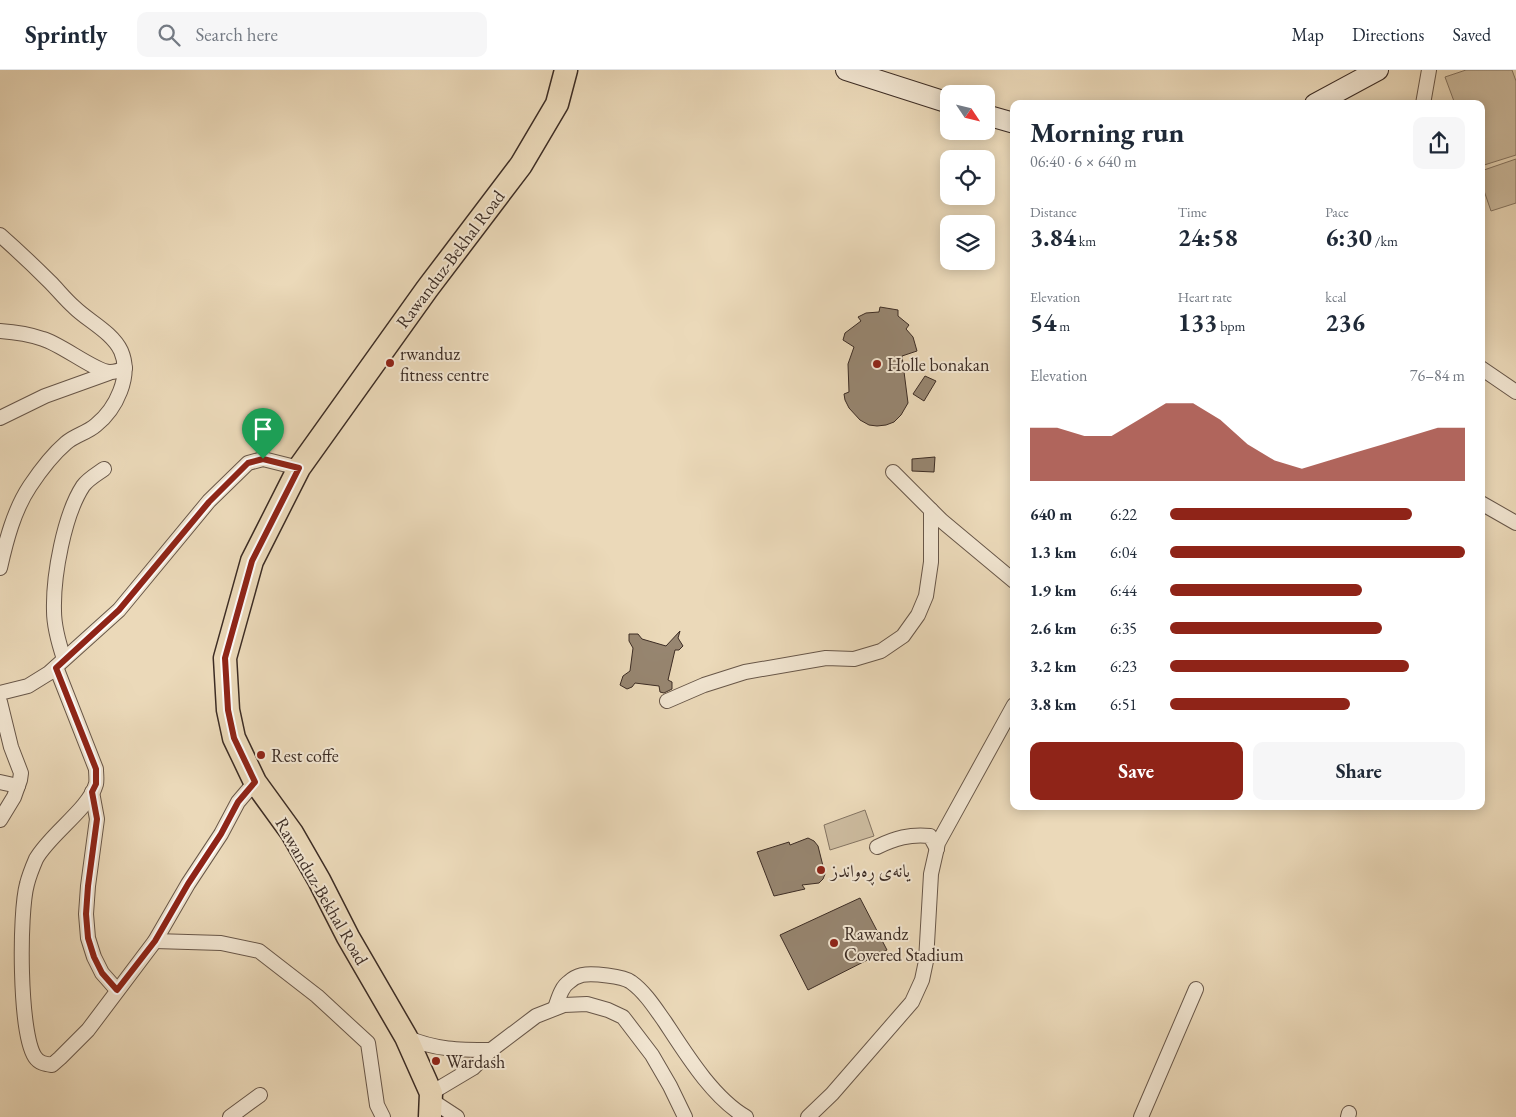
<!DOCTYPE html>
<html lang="en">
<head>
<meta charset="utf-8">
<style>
  :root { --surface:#fff; --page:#f6f6f7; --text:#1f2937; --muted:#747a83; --line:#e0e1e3; --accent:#8f2418 }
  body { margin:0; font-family:"EB Garamond",Amiri,serif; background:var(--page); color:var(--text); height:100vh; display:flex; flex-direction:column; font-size:19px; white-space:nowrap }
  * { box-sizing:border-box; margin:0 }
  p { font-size:16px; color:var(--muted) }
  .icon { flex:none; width:28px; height:28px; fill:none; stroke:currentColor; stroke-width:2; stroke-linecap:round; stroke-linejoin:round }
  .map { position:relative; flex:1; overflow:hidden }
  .drawer { position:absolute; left:1010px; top:30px; width:475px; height:710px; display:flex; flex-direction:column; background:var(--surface); border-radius:10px; box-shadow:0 2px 12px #0003 }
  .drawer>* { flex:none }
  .needle { width:32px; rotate:125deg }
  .tools { position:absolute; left:940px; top:15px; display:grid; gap:10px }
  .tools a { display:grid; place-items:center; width:55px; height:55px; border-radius:10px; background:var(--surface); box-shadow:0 2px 12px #0003; font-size:25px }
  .pin { position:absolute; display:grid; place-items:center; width:42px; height:42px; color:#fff; margin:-51px -21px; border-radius:50% 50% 50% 0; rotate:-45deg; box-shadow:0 0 5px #0007 }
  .pin .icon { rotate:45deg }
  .round { display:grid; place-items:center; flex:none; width:52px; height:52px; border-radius:10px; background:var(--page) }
  .headline { display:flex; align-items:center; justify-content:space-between; height:85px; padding:0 20px }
  h1 { font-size:28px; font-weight:700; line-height:38px }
  .stats { display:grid; grid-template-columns:repeat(3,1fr); gap:8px; height:85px; padding:5px 20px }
  .stats div { display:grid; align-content:center }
  .stats b { font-size:25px; font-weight:700 }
  .stats small { font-size:14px; font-weight:400 }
  .stats p { font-size:14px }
  .chart { height:140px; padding:10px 20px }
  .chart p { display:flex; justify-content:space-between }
  .chart svg { width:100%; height:90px; margin-top:5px; fill:var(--accent); opacity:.7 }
  .primary-button { display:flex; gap:10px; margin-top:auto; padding:10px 20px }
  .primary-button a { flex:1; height:58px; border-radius:10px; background:var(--accent); color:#fff; font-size:20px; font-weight:700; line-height:58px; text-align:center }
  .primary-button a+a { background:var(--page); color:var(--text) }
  ul { padding:0 20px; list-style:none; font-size:16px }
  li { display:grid; grid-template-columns:80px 60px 1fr; align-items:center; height:38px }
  li i { height:12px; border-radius:6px; background:var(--accent) }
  header { display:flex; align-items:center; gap:30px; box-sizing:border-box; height:70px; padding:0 25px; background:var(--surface); border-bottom:1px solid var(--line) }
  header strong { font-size:24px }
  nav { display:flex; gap:28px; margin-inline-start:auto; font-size:18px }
  .search { width:350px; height:45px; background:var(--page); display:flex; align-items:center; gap:12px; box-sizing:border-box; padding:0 18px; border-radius:10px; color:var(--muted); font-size:19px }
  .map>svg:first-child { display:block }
</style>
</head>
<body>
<header>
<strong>Sprintly</strong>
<div class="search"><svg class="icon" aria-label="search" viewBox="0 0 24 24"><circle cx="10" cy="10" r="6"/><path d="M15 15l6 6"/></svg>Search here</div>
<nav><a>Map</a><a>Directions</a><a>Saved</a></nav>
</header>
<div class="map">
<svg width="1516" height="1047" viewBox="0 0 1516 1047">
  <rect width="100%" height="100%" fill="#ebd9b9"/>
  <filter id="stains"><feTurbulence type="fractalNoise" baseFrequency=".004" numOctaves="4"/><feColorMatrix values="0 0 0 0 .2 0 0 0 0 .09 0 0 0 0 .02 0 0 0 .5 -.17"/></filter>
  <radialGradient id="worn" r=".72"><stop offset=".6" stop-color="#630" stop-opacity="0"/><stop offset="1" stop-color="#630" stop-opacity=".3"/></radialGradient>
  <!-- green -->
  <g fill="#cdbca0" stroke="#847462">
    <polygon points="1466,0 1512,0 1516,11 1516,85 1481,96 1481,34 1455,34 1445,7"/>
    <polygon points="1516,89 1516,133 1491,141 1481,112 1481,101"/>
    <polygon points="865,740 874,766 830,780 824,755"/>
  </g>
  <!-- building -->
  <g fill="#978671" stroke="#3c2c24">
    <polygon points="880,237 898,240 898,246 909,255 906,259 913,267 917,281 902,286 908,333 901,345 894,352 886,355 877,356 869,355 860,350 849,338 845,330 844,324 849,322 848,294 854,277 843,270 845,263 861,251 858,247 866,243 879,242"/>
    <polygon points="925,306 936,311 924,331 913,324"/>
    <polygon points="935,387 934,402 912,401 912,389"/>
    <polygon points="680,561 678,568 683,576 679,580 675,580 668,610 672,612 672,619 664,623 660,622 659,616 635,613 632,617 627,619 620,615 623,606 630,601 633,578 629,571 629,564 638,564 642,569 666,576"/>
    <polygon points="808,768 814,771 818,776 825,804 823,809 819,813 802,815 805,819 774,826 757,782 789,772 790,775"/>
    <polygon points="860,828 887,880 808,920 780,865"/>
  </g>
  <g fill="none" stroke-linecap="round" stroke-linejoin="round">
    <defs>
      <g id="street">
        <polyline points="1423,34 1429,0"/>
        <path d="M0 165C17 180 34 196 50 212 58 220 65 229 74 237 88 251 112 262 121 281 132 306 116 339 96 355 87 363 75 365 66 373 52 385 40 401 30 416 14 440 6 471 0 498"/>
        <path d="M0 261C14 262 29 264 43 269 61 274 96 302 110 302 115 302 121 300 125 298"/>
        <polyline points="1481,298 1516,322"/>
        <polyline points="0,348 45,326 109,303"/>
        <polyline points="893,402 942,451 1014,511"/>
        <polyline points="1481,433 1516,453"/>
        <path d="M64 589C59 574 54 558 54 541 53 506 64 445 83 416 88 409 97 404 104 399"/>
        <path d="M56 597 96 699C96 704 97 710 96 714 89 739 50 764 36 789 33 796 29 806 27 814 19 843 19 963 35 987 39 993 45 994 52 995L60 988 88 960 155 871 188 814 221 764 238 732 255 712"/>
        <polyline points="0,623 28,616 49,603 119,540 209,431 248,393 263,389 299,398"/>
        <polyline points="667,631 704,615 745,602 826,588 854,589 881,581 903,566 918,545 926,526 931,492 931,440"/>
        <polyline points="0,632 11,677 21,703 20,710 14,727 0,750"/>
        <polyline points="0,712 18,716"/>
        <polyline points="92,722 97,749 88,816 86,844 88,868 94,887 102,903 117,920"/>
        <path d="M877 777C895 768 910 764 930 766L937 779"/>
        <polyline points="155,871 221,873 259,881 317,926 368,973 377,1035 383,1047"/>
        <path d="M555 938C558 930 561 917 569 912 572 909 578 906 582 905 592 903 623 906 631 912 645 922 655 938 665 952 686 984 713 1028 746 1047"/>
        <path d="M406 967C435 980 460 980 491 980"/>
        <polyline points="431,1023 473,998 491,980 536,946 564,935 587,934 608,940 623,947 652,985 670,1016 685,1047"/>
        <polyline points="431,1030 457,1047"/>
        <polyline points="230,1047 260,1025"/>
        <polyline points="808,1047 832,1024 912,932 922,910 926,891 931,804 938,773 1014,635"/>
        <polyline points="1141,1047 1196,919"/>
        <polyline points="1348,1047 1349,1043"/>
      </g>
      <g id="secondary">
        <polyline points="846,0 949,33"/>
        <polyline points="1315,34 1378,0"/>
        <polyline points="986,45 1014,53"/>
      </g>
      <polyline id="primary" points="430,1047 431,1023 406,967 348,867 319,810 292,763 255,712 234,668 228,640 225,588 252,491 299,398 427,219 521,95 557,34 566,0"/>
    </defs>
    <!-- street casing -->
    <use href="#street" stroke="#685749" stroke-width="16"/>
    <!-- secondary casing -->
    <use href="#secondary" stroke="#3c2c24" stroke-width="22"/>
    <!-- primary casing -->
    <use href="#primary" stroke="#3c2c24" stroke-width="25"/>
    <!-- street -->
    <use href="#street" stroke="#f2e6d2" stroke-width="14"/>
    <!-- secondary -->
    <use href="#secondary" stroke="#f2e6d2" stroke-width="20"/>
    <!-- primary -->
    <use href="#primary" stroke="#ebd9b9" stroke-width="22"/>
  </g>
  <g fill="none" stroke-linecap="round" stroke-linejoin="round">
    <defs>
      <polygon id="route" points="263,389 299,398 252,491 225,588 228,640 234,668 255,712 238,732 221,764 188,814 155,871 117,920 102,903 94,887 88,868 86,844 88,816 97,749 92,722 96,714 96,699 56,598 119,540 209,432 248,393"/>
    </defs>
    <!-- route casing -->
    <use href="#route" stroke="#fff" stroke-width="10"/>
    <!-- route -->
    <use href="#route" stroke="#8f2418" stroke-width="6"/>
  </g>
  <!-- markers -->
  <g fill="#8f2418" stroke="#f2e6d2" stroke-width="2">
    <circle cx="390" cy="293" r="5"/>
    <circle cx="877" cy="294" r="5"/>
    <circle cx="261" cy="685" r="5"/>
    <circle cx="821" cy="800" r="5"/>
    <circle cx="834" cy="873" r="5"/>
    <circle cx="436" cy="991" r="5"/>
  </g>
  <g text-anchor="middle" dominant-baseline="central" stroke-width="4" stroke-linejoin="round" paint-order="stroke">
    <!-- street labels -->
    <g font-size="18" fill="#3c2c24" stroke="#f2e6d2">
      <text transform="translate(450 189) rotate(-53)">Rawanduz-Bekhal Road</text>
      <text transform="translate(322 821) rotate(60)">Rawanduz-Bekhal Road</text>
    </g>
    <!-- poi labels -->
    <g font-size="18" fill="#3c2c24" stroke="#f2e6d2" text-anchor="start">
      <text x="400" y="283">rwanduz<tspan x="400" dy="21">fitness centre</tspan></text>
      <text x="887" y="294">Holle bonakan</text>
      <text x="271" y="685">Rest coffe</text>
      <text x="831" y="800">یانەی ڕەواندز</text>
      <text x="844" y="863">Rawandz<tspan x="844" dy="21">Covered Stadium</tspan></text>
      <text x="446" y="991">Wardash</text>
    </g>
  </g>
  <rect width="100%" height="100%" filter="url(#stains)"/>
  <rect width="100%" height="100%" fill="url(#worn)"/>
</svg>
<div class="tools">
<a><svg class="needle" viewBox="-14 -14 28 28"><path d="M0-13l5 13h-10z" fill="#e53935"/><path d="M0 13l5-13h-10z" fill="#747a83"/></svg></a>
<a><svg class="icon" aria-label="locate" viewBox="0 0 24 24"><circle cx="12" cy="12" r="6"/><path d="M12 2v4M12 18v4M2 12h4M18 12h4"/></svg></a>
<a><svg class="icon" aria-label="layers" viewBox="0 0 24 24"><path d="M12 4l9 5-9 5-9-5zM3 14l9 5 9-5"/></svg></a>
</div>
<div class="pin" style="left:263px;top:389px;background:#1e9e55"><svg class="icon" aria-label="arrive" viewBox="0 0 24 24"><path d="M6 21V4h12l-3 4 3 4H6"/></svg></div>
<section class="drawer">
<div class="headline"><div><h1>Morning run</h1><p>06:40 · 6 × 640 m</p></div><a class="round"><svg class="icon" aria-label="share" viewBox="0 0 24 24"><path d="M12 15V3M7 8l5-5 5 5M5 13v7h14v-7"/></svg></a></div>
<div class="stats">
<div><p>Distance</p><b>3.84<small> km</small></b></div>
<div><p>Time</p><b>24:58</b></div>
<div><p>Pace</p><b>6:30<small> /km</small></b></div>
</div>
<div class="stats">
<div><p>Elevation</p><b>54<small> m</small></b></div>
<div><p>Heart rate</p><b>133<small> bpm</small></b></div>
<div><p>kcal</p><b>236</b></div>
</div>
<div class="chart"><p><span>Elevation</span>76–84 m</p>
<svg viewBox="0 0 160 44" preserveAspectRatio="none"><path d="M0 44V18L10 18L20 22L30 22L40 14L50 6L60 6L70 14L80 26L90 34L100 38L110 34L120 30L130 26L140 22L150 18L160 18V44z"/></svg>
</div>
<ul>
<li><b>640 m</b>6:22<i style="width:82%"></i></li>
<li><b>1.3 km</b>6:04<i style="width:100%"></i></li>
<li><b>1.9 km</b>6:44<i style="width:65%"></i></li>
<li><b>2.6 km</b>6:35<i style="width:72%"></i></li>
<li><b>3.2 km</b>6:23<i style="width:81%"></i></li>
<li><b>3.8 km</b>6:51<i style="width:61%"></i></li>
</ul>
<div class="primary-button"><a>Save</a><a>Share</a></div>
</section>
</div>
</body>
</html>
